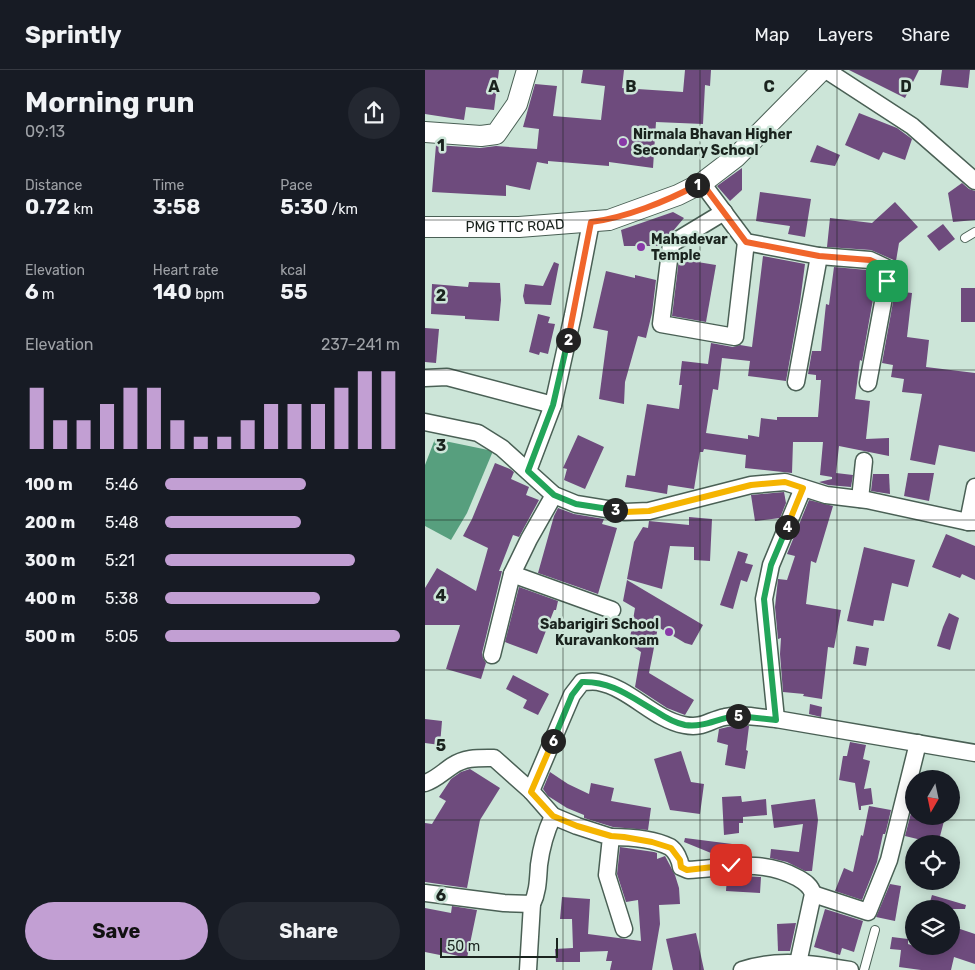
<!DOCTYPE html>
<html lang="en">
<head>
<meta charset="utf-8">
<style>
  :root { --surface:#171b24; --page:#242831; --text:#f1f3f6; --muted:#9ea1a6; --line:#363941; --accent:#c29fd3 }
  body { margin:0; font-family:Rubik,sans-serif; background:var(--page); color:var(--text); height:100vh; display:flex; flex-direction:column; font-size:19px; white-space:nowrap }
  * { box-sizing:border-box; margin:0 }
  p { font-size:16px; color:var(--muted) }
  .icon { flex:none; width:28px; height:28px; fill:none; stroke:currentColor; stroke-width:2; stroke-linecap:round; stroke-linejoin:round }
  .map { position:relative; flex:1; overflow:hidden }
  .side { display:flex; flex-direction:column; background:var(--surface); width:425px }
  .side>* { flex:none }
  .needle { width:32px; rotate:189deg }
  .buttons { position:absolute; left:480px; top:700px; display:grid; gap:10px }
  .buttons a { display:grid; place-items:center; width:55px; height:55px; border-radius:50%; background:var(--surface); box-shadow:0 2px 12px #0003; font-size:25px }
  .scale { position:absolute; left:15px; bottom:12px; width:118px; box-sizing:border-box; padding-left:5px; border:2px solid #1a231e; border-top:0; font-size:14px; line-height:18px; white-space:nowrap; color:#1a231e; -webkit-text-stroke:4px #cce5d8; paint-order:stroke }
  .pin { position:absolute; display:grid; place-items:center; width:42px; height:42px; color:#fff; margin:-21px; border-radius:10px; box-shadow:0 2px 8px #0006 }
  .km { position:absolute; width:25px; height:25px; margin:-12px; border-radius:50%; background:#222; color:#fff; font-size:14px; line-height:25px; text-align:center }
  .round { display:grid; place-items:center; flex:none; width:52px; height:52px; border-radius:26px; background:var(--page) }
  .head { display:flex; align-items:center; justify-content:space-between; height:85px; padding:0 25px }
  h1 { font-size:28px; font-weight:700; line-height:38px }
  .figures { display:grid; grid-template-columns:repeat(3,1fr); gap:8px; height:85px; padding:5px 25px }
  .figures div { display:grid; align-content:center }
  .figures b { font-size:21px; font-weight:700 }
  .figures small { font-size:14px; font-weight:400 }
  .figures p { font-size:14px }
  .chart { height:140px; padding:10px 25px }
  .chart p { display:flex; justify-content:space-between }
  .chart svg { width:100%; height:90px; margin-top:5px; stroke:var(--accent); stroke-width:6 }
  .primary-button { display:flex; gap:10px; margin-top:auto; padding:10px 25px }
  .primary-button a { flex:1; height:58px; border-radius:30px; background:var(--accent); color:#111; font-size:20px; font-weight:700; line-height:58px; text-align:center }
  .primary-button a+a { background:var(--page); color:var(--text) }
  ul { padding:0 25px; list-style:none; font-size:16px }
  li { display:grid; grid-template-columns:80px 60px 1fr; align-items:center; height:38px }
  li i { height:12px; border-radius:6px; background:var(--accent) }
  header { display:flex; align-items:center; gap:30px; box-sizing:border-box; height:70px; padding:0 25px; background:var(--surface); border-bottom:1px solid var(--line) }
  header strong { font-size:24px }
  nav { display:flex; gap:28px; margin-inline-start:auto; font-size:18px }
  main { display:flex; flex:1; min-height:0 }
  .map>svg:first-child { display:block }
</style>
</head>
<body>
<header>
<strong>Sprintly</strong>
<nav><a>Map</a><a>Layers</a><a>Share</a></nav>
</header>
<main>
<section class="side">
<div class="head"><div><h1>Morning run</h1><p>09:13</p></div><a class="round"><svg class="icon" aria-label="share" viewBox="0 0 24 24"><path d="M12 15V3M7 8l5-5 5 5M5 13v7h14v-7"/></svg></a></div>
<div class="figures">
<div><p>Distance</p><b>0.72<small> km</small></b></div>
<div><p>Time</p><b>3:58</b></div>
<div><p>Pace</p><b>5:30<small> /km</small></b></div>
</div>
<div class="figures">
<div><p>Elevation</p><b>6<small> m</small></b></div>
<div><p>Heart rate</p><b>140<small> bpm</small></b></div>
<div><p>kcal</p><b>55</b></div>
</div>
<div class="chart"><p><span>Elevation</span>237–241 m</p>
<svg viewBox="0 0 160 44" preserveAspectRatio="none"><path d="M5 44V14M15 44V30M25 44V30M35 44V22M45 44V14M55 44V14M65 44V30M75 44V38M85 44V38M95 44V30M105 44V22M115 44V22M125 44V22M135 44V14M145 44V6M155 44V6"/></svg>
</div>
<ul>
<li><b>100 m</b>5:46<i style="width:60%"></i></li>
<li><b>200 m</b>5:48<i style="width:58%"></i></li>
<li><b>300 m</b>5:21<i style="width:81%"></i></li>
<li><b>400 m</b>5:38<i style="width:66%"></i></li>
<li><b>500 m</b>5:05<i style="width:100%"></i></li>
</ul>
<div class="primary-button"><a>Save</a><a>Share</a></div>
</section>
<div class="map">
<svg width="550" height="900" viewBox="0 0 550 900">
  <rect width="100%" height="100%" fill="#cce5d8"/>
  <!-- water -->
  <polygon fill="#579f7e" points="10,369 68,381 42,443 26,470 0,456 0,395"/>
  <!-- building -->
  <g fill="#6e4b7d">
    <polygon points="0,0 74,0 69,40 41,37 39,50 0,44"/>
    <polygon points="158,0 199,0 197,18 258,22 260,0 286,0 285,16 280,15 278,54 231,52 228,98 184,92 184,96 123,91 123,94 112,92 105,120 81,115 81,126 7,122 11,75 55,78 71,76 112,79 114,59 98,57 110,14 132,16 128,46 176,50 180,16 156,13"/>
    <polygon points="424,0 494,0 480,28"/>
    <polygon points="517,0 545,0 543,18 515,15"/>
    <polygon points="434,43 472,58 487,69 480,90 458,82 454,90 420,75"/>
    <polygon points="392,75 415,85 410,96 385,92"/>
    <polygon points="317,98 317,120 305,131 292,116"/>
    <polygon points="537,113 544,119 550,121 550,150 528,152 523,123"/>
    <polygon points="335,122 386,129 380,167 363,164 365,156 331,151"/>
    <polygon points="470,132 493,157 474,173 471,191 446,180 402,177 405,148 447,153"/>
    <polygon points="248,142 259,148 248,161 238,168 236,176 199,176 196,160"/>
    <polygon points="518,154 530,169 514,181 502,166"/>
    <polygon points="338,186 380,194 375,232 361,311 323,306 325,291 297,288 293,320 288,319 281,363 323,369 323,365 334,367 336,348 352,350 352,347 393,347 396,310 391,310 391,305 383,304 387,281 396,281 401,234 404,235 409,197 442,200 446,202 444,218 450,218 437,291 435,290 430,329 445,331 441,369 464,368 464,386 414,376 411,403 428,405 426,417 403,415 394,412 407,409 407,407 395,405 398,372 368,372 367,403 320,398 321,385 279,379 278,382 275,382 269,419 243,415 242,424 200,417 202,405 210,406 222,334 254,339 257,315 254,315 257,291 283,294 286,273 308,277 315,275 327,277"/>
    <polygon points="254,189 291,195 281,252 247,246"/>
    <polygon points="129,192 134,194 126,235 100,234 98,226 100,214 118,216"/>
    <polygon points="181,201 210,208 210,205 231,210 227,243 221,268 213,266 200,312 199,334 174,329 183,261 168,258"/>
    <polygon points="44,212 75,213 76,230 74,251 40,249 40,246 6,244 7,214 43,217"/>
    <rect x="536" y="218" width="14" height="34"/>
    <polygon points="470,221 487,223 482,267 504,270 501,297 550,303 550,382 514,375 510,395 485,390 497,324 477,322 479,309 466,307 468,295 457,293"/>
    <polygon points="113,244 125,247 123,253 130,254 123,284 115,282 114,285 104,282"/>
    <polygon points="0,258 14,259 11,293 0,292"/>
    <polygon points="153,365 179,377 160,419 139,410 142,399 138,398"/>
    <polygon points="70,393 85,399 89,402 86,409 104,417 101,425 114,430 94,467 88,465 74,501 77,501 57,583 58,588 61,593 56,609 21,599 35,555 0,555 0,518 12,498 51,521 63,478 38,466 47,449"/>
    <polygon points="483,403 509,403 504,431 479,426"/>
    <polygon points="448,404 464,404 465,424 446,421"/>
    <polygon points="359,422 361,433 355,448 330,451 326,425"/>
    <polygon points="384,430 408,436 391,493 386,491 381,534 416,540 409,578 403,577 397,629 378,626 379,624 358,622 355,584 356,568 353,569 350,537 353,509 362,510 370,486 362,484"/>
    <polygon points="133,438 149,444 179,449 177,454 192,458 173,524 113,503 129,446"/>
    <polygon points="264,447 287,449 285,491 269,490 269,477 245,476 237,519 202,509 209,472 218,457 223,458 224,451 264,455"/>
    <polygon points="521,464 550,476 550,510 537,504 535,508 507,497"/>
    <polygon points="439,477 490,490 483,517 467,513 459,551 449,550 448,556 422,551"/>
    <polygon points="313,481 323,484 320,493 328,495 322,512 316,510 308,539 295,535"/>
    <polygon points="202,510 278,555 267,575 260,573 233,557 224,603 269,630 260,645 242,638 210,617 216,582 204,574 210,538 198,531"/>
    <polygon points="94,517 133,531 131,540 129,540 112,584 80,572"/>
    <polygon points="524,543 534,548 525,580 512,576 518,557"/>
    <polygon points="431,576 444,578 441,596 428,594"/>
    <polygon points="88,605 124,624 113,645 98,638 102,630 81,619"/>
    <polygon points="385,634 397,637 396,647 384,644"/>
    <polygon points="0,649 17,651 15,675 0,673"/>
    <polygon points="307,656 324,656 321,680 323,681 320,699 300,695 303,675 292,672 294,659"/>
    <polygon points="425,672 441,675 438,689 445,691 439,719 446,718 448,734 436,736 436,740 434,740 430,713 414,710 418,686 422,686"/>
    <polygon points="256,681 266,712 279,714 275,744 245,740 229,689"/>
    <polygon points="45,699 75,718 55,750 42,818 0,812 0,753 7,754 21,731 14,727 26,709 36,702"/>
    <polygon points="125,702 143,714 164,724 166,713 189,718 186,731 226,738 223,760 188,757 159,748 159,745 142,738 123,726 118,719"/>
    <polygon points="316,726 317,732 341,729 342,745 318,747 318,753 314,753 314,763 299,765 297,727"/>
    <polygon points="390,729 393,750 387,801 380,801 362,792 345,788 346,779 374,782 378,754 349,758 346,735"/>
    <polygon points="444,736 466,740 461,761 460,764 458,764 452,792 437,830 410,821 419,798 428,802 436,765 438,766"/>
    <polygon points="486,743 489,744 489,746 500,746 519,751 513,774 480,766"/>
    <polygon points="260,768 315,775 316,786 286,788 286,783 259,772"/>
    <polygon points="195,777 229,782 232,783 232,789 240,786 250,805 254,818 255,834 234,835 235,854 227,900 185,900 187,891 181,891 183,881 155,882 155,892 131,892 130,879 148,878 147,849 135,849 137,827 165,829 163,864 216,871 213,830 201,832 192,804"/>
    <polygon points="318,806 336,807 335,823 301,821 302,807"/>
    <polygon points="465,814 476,816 470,851 451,847"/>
    <polygon points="507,825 541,835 540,839 503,839"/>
    <polygon points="27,836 52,840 42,888 16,882 15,885 0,882 0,838 26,843"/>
    <polygon points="400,839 438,851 429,882 417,878 415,885 389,877"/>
    <polygon points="371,853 365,881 353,881 352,854"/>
    <polygon points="526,856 550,864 550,894 529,887 526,900 496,900 474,897 476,880 465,879 467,867 483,869 483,874 489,876 526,876"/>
    <polygon points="271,863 279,900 248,900 241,869"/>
  </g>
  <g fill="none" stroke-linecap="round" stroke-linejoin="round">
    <defs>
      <g id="service">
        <polyline points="540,168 550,162"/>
        <polyline points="439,900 450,860"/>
      </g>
      <g id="minor">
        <polyline points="401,0 487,56 550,111"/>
        <polyline points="277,113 321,172 394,186 445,190 460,197 462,211 443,313"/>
        <polyline points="299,142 246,174 236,254 310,267 321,172"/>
        <polyline points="0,308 22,307 128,335"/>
        <polyline points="371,312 394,186"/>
        <polyline points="0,352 53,363 77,378 129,425 151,434 200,442 224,441 326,415 360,412 401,425 442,430 543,452 550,452"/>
        <polyline points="103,401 128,335 148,245 166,152"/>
        <polyline points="435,429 439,391"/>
        <polyline points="543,452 550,417"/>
        <polyline points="87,504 187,540"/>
        <polyline points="67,585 87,504 104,469 129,425"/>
        <polyline points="351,649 339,529 346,495 378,418"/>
        <path d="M0 713C10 710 18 702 27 696 40 687 54 688 69 688L106 721 128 746"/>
        <path d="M106 721 147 625 157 612C162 612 168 611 173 612 205 618 228 649 259 655 278 659 284 650 300 647 316 643 335 648 351 649L550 683"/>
        <path d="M186 767C205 767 229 769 245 777 251 781 255 790 256 797L263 800C301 798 336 788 373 808 380 812 386 816 388 824L373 893"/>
        <polyline points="0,823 79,833 107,834"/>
        <polyline points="388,824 443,842 464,790 493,673"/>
        <path d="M103 900 107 834C113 822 113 809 114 795 116 779 121 761 128 746L152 756 186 767 182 805 199 859"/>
        <path d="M317 900C352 888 389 894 425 900"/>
      </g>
      <g id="tertiary">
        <polyline points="0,62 56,66 71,64 92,34 102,0"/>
        <path id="s1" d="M0 157H94L184 150 253 125 277 113 311 87 397 0"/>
      </g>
    </defs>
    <!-- service casing -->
    <use href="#service" stroke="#4a6055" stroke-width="10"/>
    <!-- minor casing -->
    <use href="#minor" stroke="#4a6055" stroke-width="19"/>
    <!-- tertiary casing -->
    <use href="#tertiary" stroke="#4a6055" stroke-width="22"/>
    <!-- service -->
    <use href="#service" stroke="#fff" stroke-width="8"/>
    <!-- minor -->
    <use href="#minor" stroke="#fff" stroke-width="16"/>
    <!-- tertiary -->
    <use href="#tertiary" stroke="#fff" stroke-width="20"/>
  </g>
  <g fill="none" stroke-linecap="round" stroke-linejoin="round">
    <defs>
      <polyline id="split-1" points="272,115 277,113 321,172 394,186 445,190 460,197 462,211"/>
      <path id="split-2" d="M143 270 166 152C200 148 242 131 272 115"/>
      <polyline id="split-3" points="143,270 128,335 103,401 129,425 151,434 190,440"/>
      <polyline id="split-4" points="190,440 200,442 224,441 326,415 360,412 378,418 362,457"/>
      <polyline id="split-5" points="313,646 351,650 339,529 346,495 362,457"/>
      <path id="split-6" d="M128 671 147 625 157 612C187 611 207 628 232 642 241 648 250 653 260 655 280 658 294 647 313 646"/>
      <polyline id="split-7" points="128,671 106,722 128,746 152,756 186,766 199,767 227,772 246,778 255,790 256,797 262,800 306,795"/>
    </defs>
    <!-- split-1 casing -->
    <use href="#split-1" stroke="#fff" stroke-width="10"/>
    <!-- split-2 casing -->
    <use href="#split-2" stroke="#fff" stroke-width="10"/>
    <!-- split-3 casing -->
    <use href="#split-3" stroke="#fff" stroke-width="10"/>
    <!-- split-4 casing -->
    <use href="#split-4" stroke="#fff" stroke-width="10"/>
    <!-- split-5 casing -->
    <use href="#split-5" stroke="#fff" stroke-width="10"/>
    <!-- split-6 casing -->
    <use href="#split-6" stroke="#fff" stroke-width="10"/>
    <!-- split-7 casing -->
    <use href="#split-7" stroke="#fff" stroke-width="10"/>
    <!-- split-1 -->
    <use href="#split-1" stroke="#f0652b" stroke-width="6"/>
    <!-- split-2 -->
    <use href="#split-2" stroke="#f0652b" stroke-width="6"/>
    <!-- split-3 -->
    <use href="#split-3" stroke="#22a559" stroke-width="6"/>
    <!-- split-4 -->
    <use href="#split-4" stroke="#f5b400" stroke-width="6"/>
    <!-- split-5 -->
    <use href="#split-5" stroke="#22a559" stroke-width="6"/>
    <!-- split-6 -->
    <use href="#split-6" stroke="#22a559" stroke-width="6"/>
    <!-- split-7 -->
    <use href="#split-7" stroke="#f5b400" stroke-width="6"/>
  </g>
  <!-- grid -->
  <path fill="none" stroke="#1a231e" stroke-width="1" stroke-opacity="0.55" d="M138 0V900M275 0V900M412 0V900M0 150H550M0 300H550M0 450H550M0 600H550M0 750H550"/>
  <!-- markers -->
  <g fill="#8939a8" stroke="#cce5d8" stroke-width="2">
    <circle cx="198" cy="72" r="5"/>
    <circle cx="216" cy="177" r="5"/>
    <circle cx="244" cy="562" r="5"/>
  </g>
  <g text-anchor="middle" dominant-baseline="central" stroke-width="5" stroke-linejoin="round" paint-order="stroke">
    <!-- poi labels -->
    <g font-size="14" font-weight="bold" fill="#1a231e" stroke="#cce5d8" text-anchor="start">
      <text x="208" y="64">Nirmala Bhavan Higher<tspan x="208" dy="16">Secondary School</tspan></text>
      <text x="226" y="169">Mahadevar<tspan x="226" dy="16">Temple</tspan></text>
      <text x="234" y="554" text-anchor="end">Sabarigiri School<tspan x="234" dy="16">Kuravankonam</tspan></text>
    </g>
    <!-- street labels -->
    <g font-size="14" fill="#1a231e" stroke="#cce5d8">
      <text stroke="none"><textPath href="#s1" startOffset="90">PMG TTC ROAD</textPath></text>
    </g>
  </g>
  <g font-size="16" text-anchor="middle" font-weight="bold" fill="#1a231e" stroke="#cce5d8" stroke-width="5" stroke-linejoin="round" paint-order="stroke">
    <text x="69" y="22">A</text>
    <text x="206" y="22">B</text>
    <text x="344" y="22">C</text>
    <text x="481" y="22">D</text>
    <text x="16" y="81">1</text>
    <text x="16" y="231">2</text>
    <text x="16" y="381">3</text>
    <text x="16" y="531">4</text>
    <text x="16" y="681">5</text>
    <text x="16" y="831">6</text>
  </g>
</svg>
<div class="buttons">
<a><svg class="needle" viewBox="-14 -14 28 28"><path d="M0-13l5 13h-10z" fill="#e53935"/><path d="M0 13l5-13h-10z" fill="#9ea1a6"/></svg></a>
<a><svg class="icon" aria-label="locate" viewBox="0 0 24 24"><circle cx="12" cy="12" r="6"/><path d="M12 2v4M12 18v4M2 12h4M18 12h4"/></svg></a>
<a><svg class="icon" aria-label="layers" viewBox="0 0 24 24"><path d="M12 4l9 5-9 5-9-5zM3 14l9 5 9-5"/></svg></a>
</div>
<div class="scale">50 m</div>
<div class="pin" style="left:462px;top:211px;background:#1e9e55"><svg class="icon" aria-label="arrive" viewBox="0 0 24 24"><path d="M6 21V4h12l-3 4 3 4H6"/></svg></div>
<div class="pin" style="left:306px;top:795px;background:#d93025"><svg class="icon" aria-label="check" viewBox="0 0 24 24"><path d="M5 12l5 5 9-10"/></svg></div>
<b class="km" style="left:272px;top:115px">1</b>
<b class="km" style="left:143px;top:270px">2</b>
<b class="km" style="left:190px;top:440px">3</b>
<b class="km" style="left:362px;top:457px">4</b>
<b class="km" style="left:313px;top:646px">5</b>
<b class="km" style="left:128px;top:671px">6</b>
</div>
</main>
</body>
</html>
